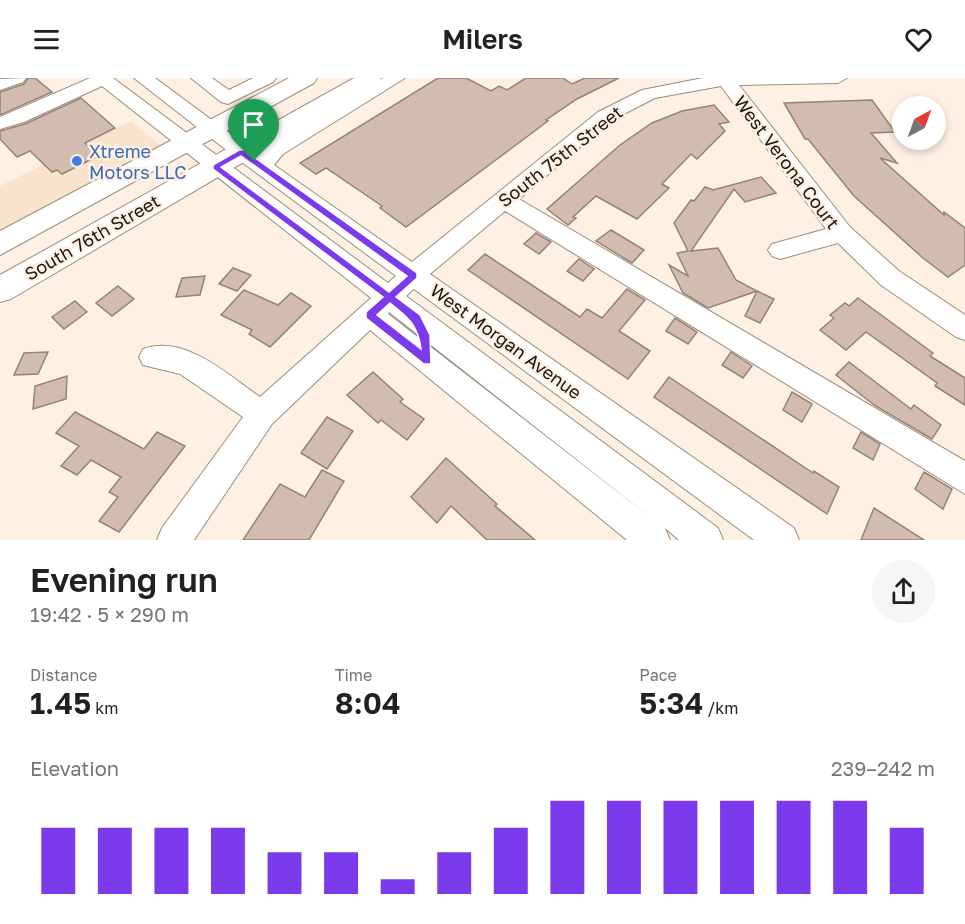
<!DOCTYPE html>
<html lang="en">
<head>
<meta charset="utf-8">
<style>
  :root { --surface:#fff; --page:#f6f6f6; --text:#202124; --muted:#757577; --accent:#7c3aed }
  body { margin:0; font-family:"Golos Text",sans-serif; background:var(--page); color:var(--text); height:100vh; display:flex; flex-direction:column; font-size:22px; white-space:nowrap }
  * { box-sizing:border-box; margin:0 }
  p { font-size:20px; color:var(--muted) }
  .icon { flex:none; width:33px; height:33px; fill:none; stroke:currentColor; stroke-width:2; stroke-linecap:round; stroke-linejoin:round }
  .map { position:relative; height:462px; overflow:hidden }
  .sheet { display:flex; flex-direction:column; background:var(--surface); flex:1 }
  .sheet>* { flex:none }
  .needle { width:39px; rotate:41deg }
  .controls { position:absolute; left:892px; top:18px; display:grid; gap:12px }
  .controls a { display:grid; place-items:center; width:54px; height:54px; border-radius:50%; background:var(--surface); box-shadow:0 3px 9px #0003; font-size:30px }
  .pin { position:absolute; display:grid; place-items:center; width:51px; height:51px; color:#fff; margin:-62px -26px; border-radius:50% 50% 50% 0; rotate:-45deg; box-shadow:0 0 6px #0007 }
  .pin .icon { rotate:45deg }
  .round { display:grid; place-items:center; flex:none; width:63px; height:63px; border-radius:32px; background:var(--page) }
  .overview { display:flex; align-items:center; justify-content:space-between; height:102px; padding:0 30px }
  h1 { font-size:33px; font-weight:600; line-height:45px }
  .metrics { display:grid; grid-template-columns:repeat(3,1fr); gap:9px; height:102px; padding:6px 30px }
  .metrics div { display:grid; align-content:center }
  .metrics b { font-size:30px; font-weight:600 }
  .metrics small { font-size:16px; font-weight:400 }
  .metrics p { font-size:16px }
  .chart { height:168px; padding:12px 30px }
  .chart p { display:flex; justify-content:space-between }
  .chart svg { width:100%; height:108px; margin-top:6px; stroke:var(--accent); stroke-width:6 }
  header { display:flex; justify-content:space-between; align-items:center; height:78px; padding:0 30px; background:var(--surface); font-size:27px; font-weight:600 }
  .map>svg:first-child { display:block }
</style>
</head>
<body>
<header><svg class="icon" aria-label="menu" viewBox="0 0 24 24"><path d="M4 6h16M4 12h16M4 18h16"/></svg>Milers<svg class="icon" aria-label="heart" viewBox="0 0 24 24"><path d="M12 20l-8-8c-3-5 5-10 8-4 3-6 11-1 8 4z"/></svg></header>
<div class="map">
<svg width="965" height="462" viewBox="0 0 965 462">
  <rect width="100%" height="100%" fill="#fef0e2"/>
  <!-- built -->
  <polygon fill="#f9e3cb" points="131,43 160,67 0,152 0,108"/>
  <!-- building -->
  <g fill="#d2bcb0" stroke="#968276" stroke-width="1.5">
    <polygon points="28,0 35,0 52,14 0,37 0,14 24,6"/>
    <polygon points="438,0 466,0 491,13 499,8 507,12 526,0 563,0 572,6 585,0 619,0 577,21 546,42 548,43 406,149 380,130 382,128 326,90 316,96 300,85"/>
    <polygon points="81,20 115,50 85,65 98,78 62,96 57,92 52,94 30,73 17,79 0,61 0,53 25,46"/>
    <polygon points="872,22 895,54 871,55 897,85 880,80 944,137 944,134 965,150 965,187 948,199 923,180 854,118 808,61 805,61 784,25"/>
    <polygon points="714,27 729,44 719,46 725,53 697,81 691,76 662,106 669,110 637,141 596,118 573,139 576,140 568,147 547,131 620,67 652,45 682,33"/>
    <polygon points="761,99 776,115 745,124 734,111 691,173 718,170 736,202 757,213 708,230 683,215 669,187 688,198 677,175 688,173 674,145 691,122 694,123 705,109 713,112"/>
    <polygon points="611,152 644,172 632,185 596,163"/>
    <polygon points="536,155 551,164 539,176 524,166"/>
    <polygon points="485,176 580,239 587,231 602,240 627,211 645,222 619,253 650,273 628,301 468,192"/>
    <polygon points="579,181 594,191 583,203 567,193"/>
    <polygon points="233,190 251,197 237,213 219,206"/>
    <polygon points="205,198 200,217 176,219 182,200"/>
    <polygon points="118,208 134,221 112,238 96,225"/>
    <polygon points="244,212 278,227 291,215 311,228 270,269 249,256 252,252 221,237"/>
    <polygon points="757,213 774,221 760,245 745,238"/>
    <polygon points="858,220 933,275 930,278 965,300 965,327 935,308 937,305 866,254 846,272 820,252 834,240 830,237 845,225 849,228"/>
    <polygon points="75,223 87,234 64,251 52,239"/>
    <polygon points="675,240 697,254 688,266 666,253"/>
    <polygon points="48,274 38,296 14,297 24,275"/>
    <polygon points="731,274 752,288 743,300 722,287"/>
    <polygon points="849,284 911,331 914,327 941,347 932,361 874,327 836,297"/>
    <polygon points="373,294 403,321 400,324 424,341 407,362 381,342 378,345 347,317"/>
    <polygon points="67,298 66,321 33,331 35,308"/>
    <polygon points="669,299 813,395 814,393 839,409 827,436 654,319"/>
    <polygon points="792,314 812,326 802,344 783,332"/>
    <polygon points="75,334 144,371 157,354 185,368 119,454 99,443 118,419 109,414 121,399 91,382 77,397 61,388 79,368 56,355"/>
    <polygon points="327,339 353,353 327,391 301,375"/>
    <polygon points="861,354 880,366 873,382 853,370"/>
    <polygon points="446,380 497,426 495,428 535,462 487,462 451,428 437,445 411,419"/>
    <polygon points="322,392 344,403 309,462 243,462 280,406 305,419"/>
    <polygon points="924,394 952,411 943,431 915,411"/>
    <polygon points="874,430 924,462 861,462"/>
  </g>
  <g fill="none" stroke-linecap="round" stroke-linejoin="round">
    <defs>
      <g id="minor">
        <polygon points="26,0 23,4 0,12 0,1"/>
        <path d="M90 0H113L388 205 396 198 243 85 134 0H155L259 77 269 66 383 0H405L283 76 274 87 412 184 598 34 642 12 703 0H847L838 5 739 7 850 149 899 193 965 237V262L956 259 881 207 838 165 780 181 772 178 768 172 772 166 826 151 721 8 655 20 612 42 519 121 965 383V416L505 133 430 196 794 450 799 462H754L414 211 406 218 718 450 723 462H679L665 450 670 462H627L370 252 272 346 194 462H157L162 450 243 339 180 296 143 287 139 279 143 271C185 256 228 297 260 319L371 220 102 8 24 44 0 51V39ZM389 234 654 442 388 236Z"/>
        <polygon points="191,0 212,0 229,12 253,0 276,0 273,4 228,26 221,24"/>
      </g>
      <g id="major">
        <polygon points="289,0 317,0 314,5 0,177 0,153"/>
        <polygon points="354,0 381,0 378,5 11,221 0,224 0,197"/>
      </g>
    </defs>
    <!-- minor casing -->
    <use href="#minor" stroke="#9d8d7d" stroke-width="2"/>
    <!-- major casing -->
    <use href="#major" stroke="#9d8d7d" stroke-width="2"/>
    <!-- minor -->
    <use href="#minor" fill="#fff" fill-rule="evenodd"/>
    <!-- major -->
    <use href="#major" fill="#fff" fill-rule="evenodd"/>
  </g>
  <!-- route -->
  <path fill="#7c3aed" stroke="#fff" stroke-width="1.5" fill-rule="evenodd" d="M239 72H244L417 195V200L396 219 420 237 430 257 431 286H424L366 240V234L383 219 213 91V87ZM241 78 251 85 407 198 389 214 221 89ZM390 225C408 239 418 247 421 271L377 237Z"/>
  <!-- markers -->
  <circle fill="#3f7fe0" stroke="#fef0e2" stroke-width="2" cx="77" cy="83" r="6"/>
  <g text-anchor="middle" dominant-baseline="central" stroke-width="5" stroke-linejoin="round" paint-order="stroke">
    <!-- shop labels -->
    <g font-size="18" fill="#366cbe" stroke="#fef0e2" text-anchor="start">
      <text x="89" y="73">Xtreme<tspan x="89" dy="21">Motors LLC</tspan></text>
    </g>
    <!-- street labels -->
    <g font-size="18" fill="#1d1811" stroke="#fef0e2">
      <text transform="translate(560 78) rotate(-38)">South 75th Street</text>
      <text transform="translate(787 84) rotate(53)">West Verona Court</text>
      <text transform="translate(92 159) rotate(-30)">South 76th Street</text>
      <text transform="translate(506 263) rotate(36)">West Morgan Avenue</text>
    </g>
  </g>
</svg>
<div class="controls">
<a><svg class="needle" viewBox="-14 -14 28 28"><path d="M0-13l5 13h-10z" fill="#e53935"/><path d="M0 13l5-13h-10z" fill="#757577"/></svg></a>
</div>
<div class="pin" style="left:254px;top:83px;background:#1e9e55"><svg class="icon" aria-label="arrive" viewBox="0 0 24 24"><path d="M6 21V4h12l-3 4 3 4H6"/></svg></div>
</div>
<section class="sheet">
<div class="overview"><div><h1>Evening run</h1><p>19:42 · 5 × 290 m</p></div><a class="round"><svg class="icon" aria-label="share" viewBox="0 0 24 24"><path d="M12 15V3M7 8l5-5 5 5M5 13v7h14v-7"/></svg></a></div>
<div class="metrics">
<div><p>Distance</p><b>1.45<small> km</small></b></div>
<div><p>Time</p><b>8:04</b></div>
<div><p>Pace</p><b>5:34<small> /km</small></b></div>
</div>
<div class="chart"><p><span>Elevation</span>239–242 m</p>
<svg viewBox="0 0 160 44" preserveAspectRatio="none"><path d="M5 44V17M15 44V17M25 44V17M35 44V17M45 44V27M55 44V27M65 44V38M75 44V27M85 44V17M95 44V6M105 44V6M115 44V6M125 44V6M135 44V6M145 44V6M155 44V17"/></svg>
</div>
</section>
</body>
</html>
